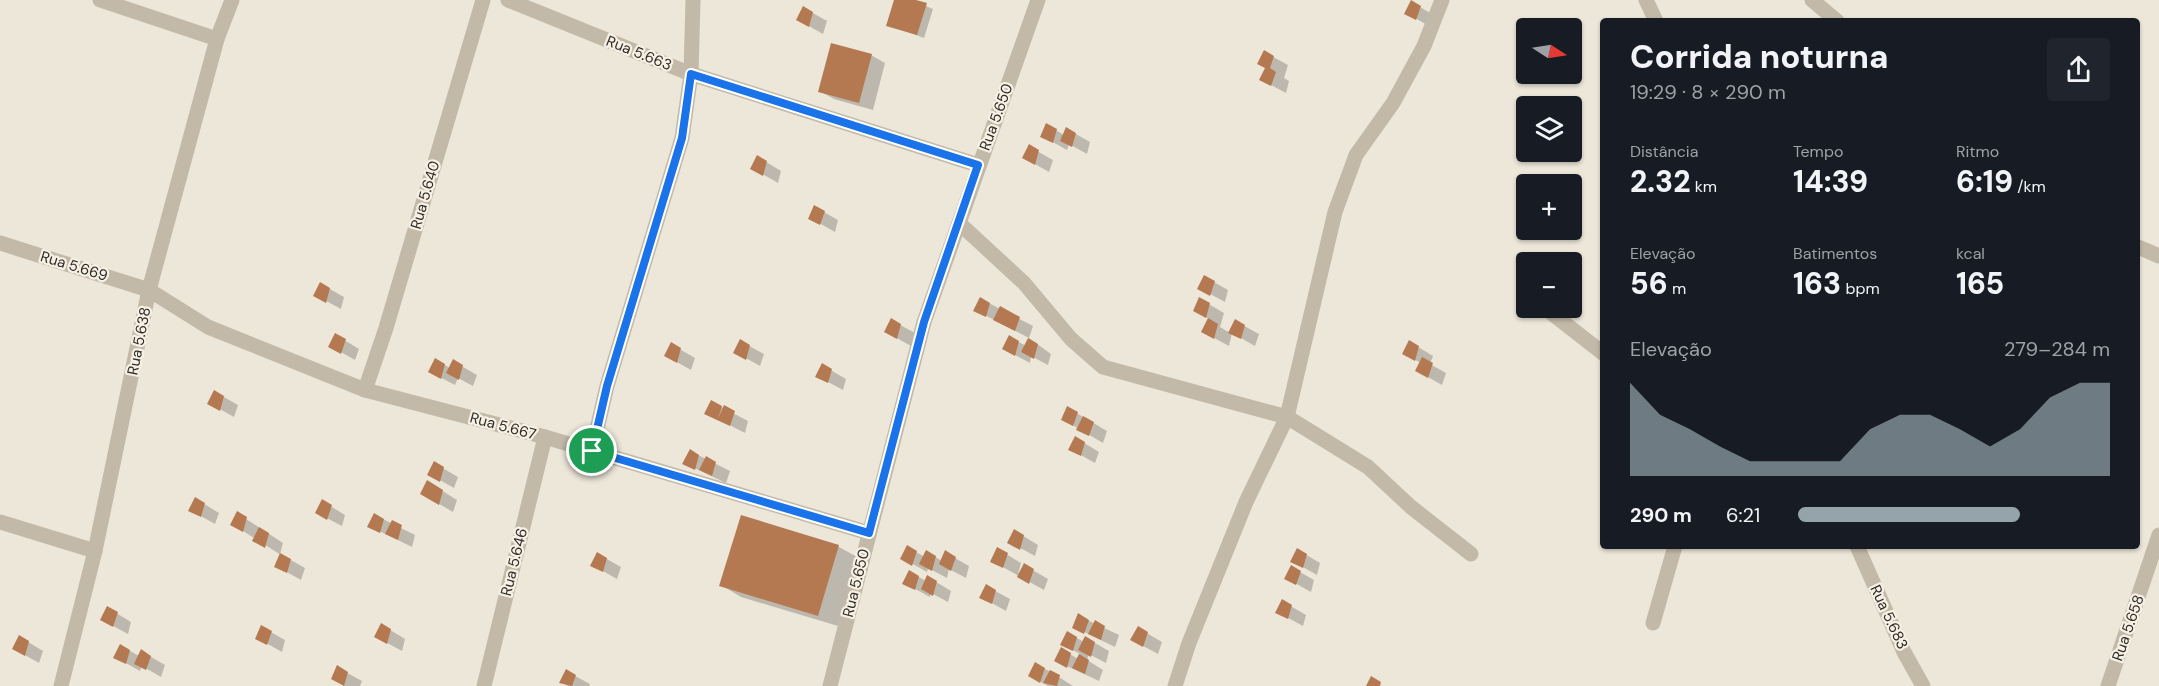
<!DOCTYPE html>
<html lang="pt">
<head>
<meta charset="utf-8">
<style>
  :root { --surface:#171b24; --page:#20242c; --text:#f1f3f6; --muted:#9ea1a6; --accent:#94a4aa }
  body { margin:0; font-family:"DM Sans",sans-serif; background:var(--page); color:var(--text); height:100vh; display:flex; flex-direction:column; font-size:22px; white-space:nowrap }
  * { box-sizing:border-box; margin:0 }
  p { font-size:20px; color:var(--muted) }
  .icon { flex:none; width:33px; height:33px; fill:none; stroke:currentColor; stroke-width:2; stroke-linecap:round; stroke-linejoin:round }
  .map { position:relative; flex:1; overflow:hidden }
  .side { position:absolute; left:1600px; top:18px; width:540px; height:531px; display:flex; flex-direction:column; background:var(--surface); border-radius:6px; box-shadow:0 2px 4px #0004 }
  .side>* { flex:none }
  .needle { width:39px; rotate:102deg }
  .fabs { position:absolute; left:1516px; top:18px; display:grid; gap:12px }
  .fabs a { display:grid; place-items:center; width:66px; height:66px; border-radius:6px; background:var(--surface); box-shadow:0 2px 4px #0004; font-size:30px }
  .pin { position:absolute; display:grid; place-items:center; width:51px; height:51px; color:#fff; margin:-26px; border:3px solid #fff; border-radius:50%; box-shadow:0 2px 6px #0007 }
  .round { display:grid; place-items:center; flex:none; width:63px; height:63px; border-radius:6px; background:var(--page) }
  .summary { display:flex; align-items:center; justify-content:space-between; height:102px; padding:0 30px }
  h1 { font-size:33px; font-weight:800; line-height:45px }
  .metrics { display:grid; grid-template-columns:repeat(3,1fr); gap:9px; height:102px; padding:6px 30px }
  .metrics div { display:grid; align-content:center }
  .metrics b { font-size:30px; font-weight:800 }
  .metrics small { font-size:16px; font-weight:400 }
  .metrics p { font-size:16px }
  .chart { height:168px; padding:12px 30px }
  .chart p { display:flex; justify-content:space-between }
  .chart svg { width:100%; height:108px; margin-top:6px; fill:var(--accent); opacity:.7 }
  ul { padding:0 30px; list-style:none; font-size:20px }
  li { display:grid; grid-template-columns:96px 72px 1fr; align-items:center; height:45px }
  li i { height:15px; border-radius:8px; background:var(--accent) }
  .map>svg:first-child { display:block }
</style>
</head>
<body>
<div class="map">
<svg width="2159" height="686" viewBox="0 0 2159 686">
  <rect width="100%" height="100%" fill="#ede7da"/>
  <!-- shadow -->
  <g fill="#0003">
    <polygon points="896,0 911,0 933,9 924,38 888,25"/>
    <polygon points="1411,2 1434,15 1431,27 1406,13"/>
    <polygon points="804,8 827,21 823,34 798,20"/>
    <polygon points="1264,52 1288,65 1284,78 1289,81 1286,93 1260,79 1266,68"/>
    <polygon points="871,55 885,63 873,110 834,99 820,91"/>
    <polygon points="1047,125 1064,135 1067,129 1090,142 1087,154 1069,144 1067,150 1042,136"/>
    <polygon points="1030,147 1053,160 1049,172 1024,158"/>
    <polygon points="758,157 781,171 778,183 752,168"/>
    <polygon points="815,207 838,220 835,232 810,218"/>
    <polygon points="1205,277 1228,290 1225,302 1199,288"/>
    <polygon points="321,284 344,297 341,309 315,295"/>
    <polygon points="981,299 1033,326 1029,338 975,310"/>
    <polygon points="1200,299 1224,313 1220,327 1230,333 1235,321 1259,334 1255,346 1232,333 1229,346 1203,332 1209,319 1195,311"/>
    <polygon points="891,320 915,333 911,346 886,332"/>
    <polygon points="336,335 359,349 355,360 330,346"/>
    <polygon points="1010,337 1026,346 1029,338 1051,354 1048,365 1031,356 1030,363 1004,349"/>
    <polygon points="740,341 764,354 760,366 735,352"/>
    <polygon points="1410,342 1433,356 1430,364 1446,373 1442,385 1417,371 1421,363 1404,354"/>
    <polygon points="671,344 695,358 691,370 666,356"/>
    <polygon points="436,360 450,368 453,361 477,375 473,386 458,378 455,385 430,372"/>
    <polygon points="822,365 846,379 843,390 817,376"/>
    <polygon points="215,392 238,405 234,417 209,403"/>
    <polygon points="712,402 748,421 745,433 706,413"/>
    <polygon points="1068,408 1107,431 1103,443 1062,419"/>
    <polygon points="1076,438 1099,452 1095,463 1070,449"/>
    <polygon points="690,451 730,471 726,483 684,463"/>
    <polygon points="434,463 458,477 454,488 429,474"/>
    <polygon points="428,482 457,500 453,512 422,494"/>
    <polygon points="196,499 219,513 215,524 190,510"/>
    <polygon points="322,501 345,515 342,526 317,513"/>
    <polygon points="237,513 283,543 280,554 305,568 301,580 276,566 281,555 232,524"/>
    <polygon points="375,515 415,535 412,547 369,526"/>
    <polygon points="742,517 839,547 859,558 838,626 741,597 721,585"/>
    <polygon points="1015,531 1038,545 1035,556 1009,542"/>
    <polygon points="907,547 925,557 927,552 942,561 946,553 969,566 966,578 949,569 947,578 928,568 927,572 902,558"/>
    <polygon points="998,549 1021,563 1018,574 1024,565 1048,579 1044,590 992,561"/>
    <polygon points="1298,550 1320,563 1317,575 1292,561"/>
    <polygon points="598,554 621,567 617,579 592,565"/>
    <polygon points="1291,567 1314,580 1311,592 1286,578"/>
    <polygon points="910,572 926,581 928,577 951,591 948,602 931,593 930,597 904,583"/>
    <polygon points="986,586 1010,599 1006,611 981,597"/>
    <polygon points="1282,601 1306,615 1303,626 1277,612"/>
    <polygon points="108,608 131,622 128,634 102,620"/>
    <polygon points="1079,616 1119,635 1115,647 1074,627"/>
    <polygon points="382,625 405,639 402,651 376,637"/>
    <polygon points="262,627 285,640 282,652 257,638"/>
    <polygon points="1138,628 1162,642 1158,654 1132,640"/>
    <polygon points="1068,633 1084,642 1086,638 1109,651 1106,663 1089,654 1087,660 1103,670 1099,681 1056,661 1062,649 1078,659 1080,654 1062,644"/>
    <polygon points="20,637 43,651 39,663 14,649"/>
    <polygon points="121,646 139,656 141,651 165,665 161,677 142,666 140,671 115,657"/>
    <polygon points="1035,664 1051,672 1073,686 1048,686 1030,676"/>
    <polygon points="338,668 362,681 360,686 345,686 333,679"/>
    <polygon points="566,671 590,684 589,686 568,686 561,682"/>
  </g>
  <!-- building -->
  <g fill="#b47951">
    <polygon points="894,0 916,0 927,3 917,35 886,26"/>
    <polygon points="1411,0 1421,6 1416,20 1404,14"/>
    <polygon points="803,6 813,12 809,27 796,20"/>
    <polygon points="831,43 872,54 859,103 818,92"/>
    <polygon points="1264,50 1274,56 1270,68 1276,72 1271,86 1259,80 1265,68 1257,64"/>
    <polygon points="1046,123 1057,129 1053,143 1040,137"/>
    <polygon points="1066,127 1076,133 1072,147 1060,141"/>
    <polygon points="1029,144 1039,150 1035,165 1022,158"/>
    <polygon points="757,155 767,161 763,176 750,169"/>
    <polygon points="814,205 825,211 820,225 808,219"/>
    <polygon points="1204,275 1215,281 1210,296 1197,289"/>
    <polygon points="320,282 330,288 326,303 313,296"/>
    <polygon points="980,297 990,303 986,317 973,311"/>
    <polygon points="1199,297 1210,303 1206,318 1193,311"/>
    <polygon points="1000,306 1020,317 1015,331 993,320"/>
    <polygon points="891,318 901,324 897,339 884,332"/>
    <polygon points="1208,318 1218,324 1214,339 1201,332"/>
    <polygon points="1235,319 1245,325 1241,339 1228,333"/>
    <polygon points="335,333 346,339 341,354 328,347"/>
    <polygon points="1009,335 1019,341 1015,356 1002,349"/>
    <polygon points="1028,338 1038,344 1034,359 1021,352"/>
    <polygon points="740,339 750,345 746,360 733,353"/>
    <polygon points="1409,340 1419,346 1415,361 1402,354"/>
    <polygon points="671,342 681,348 677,363 664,356"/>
    <polygon points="1422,357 1433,363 1428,378 1415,371"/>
    <polygon points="435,358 445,364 441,379 428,372"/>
    <polygon points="453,359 463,365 459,380 446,373"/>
    <polygon points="822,363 832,369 828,383 815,377"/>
    <polygon points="214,390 224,396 220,411 207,404"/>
    <polygon points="711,400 722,406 718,419 724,405 735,411 730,426 704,414"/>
    <polygon points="1067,406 1078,412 1073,426 1061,420"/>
    <polygon points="1083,416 1094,422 1089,436 1076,430"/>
    <polygon points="1075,436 1085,442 1081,456 1068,450"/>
    <polygon points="690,449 699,455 695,470 682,464"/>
    <polygon points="706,456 716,462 712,476 699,470"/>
    <polygon points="434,461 444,467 440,482 427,475"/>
    <polygon points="427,480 443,490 439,505 420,494"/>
    <polygon points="195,497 205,503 201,517 188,511"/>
    <polygon points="322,499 332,505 327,520 315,513"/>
    <polygon points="237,511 247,517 243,532 230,525"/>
    <polygon points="374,513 384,519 380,533 367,527"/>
    <polygon points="741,515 839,545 818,616 719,586"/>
    <polygon points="392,520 402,525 398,540 385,534"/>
    <polygon points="259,527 269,533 265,548 252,541"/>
    <polygon points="1014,529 1024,535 1020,550 1007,543"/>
    <polygon points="907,545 917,551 912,566 900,559"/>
    <polygon points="997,547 1008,553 1003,568 990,562"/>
    <polygon points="1297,548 1307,554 1303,568 1290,562"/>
    <polygon points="926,550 936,556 932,571 919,564"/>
    <polygon points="945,550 956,557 951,571 939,564"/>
    <polygon points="597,552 607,558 603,572 590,566"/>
    <polygon points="280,553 291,559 287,573 274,567"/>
    <polygon points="1024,563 1034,569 1029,584 1017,577"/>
    <polygon points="1291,565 1301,571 1296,585 1284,579"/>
    <polygon points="909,570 919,576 915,590 902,584"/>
    <polygon points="927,575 937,581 933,596 921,589"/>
    <polygon points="986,584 996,590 992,604 979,598"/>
    <polygon points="1282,599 1292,605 1288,619 1275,613"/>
    <polygon points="107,606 118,612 113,627 100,620"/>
    <polygon points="1078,613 1089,620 1084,634 1072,628"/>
    <polygon points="1095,620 1105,626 1101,640 1088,634"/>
    <polygon points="381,623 391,629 387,644 374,637"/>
    <polygon points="261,625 272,631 267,645 255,639"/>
    <polygon points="1138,626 1148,632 1143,647 1130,640"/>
    <polygon points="1067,631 1077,637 1073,651 1060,645"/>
    <polygon points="19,635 29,641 25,656 12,649"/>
    <polygon points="1085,636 1095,642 1091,657 1078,650"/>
    <polygon points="120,644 130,650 126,664 113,658"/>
    <polygon points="1061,647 1071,653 1067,668 1054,661"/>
    <polygon points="141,649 151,656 146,670 134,664"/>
    <polygon points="1079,654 1089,660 1085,674 1072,668"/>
    <polygon points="1035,662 1045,668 1040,683 1028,676"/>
    <polygon points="337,665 348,672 344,686 331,679"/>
    <polygon points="566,669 576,675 572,686 559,683"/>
    <polygon points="1050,670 1060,675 1057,686 1043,683"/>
    <polygon points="1371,676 1381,682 1380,686 1366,686"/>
  </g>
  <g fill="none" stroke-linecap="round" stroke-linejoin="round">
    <!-- minor -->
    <g stroke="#c3b9a8" stroke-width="15">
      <polyline points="100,0 217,39"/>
      <polyline points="508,0 691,74 978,165"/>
      <polyline points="1646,0 1656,21"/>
      <polyline points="1812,0 1837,21"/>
      <polyline points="959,223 1024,283 1071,339 1103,367 1287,417 1368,467 1411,507 1471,554"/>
      <polyline points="0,243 149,290 208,327 365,390 545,437 869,533"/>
      <polyline points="2138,247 2159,256"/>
      <polyline points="1545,308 1604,354"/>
      <polyline points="365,390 386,328 483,0"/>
      <polyline points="592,451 607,386 682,138 691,74 693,0"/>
      <polyline points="0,522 95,551"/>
      <polyline points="1857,546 1904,652 1923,686"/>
      <polyline points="1653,623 1675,546"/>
      <polyline points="61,686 95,551 149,290 217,39 232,0"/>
      <polyline points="484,686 545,437"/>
      <polyline points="830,686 924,322 1038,0"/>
      <polyline points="1175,686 1189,643 1246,502 1287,417 1335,212 1356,155 1393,103 1424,46 1442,0"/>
      <polyline points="2108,686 2159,535"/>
    </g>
  </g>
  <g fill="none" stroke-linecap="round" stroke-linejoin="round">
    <defs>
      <polygon id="route" points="691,74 978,165 924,322 869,533 592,451 607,386 682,138"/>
    </defs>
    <!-- route casing -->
    <use href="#route" stroke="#fff" stroke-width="12"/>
    <!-- route -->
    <use href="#route" stroke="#1a73e8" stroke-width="8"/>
  </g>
  <g text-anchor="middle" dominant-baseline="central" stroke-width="4.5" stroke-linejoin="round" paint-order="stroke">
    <!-- street labels -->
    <g font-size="15" fill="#312c27" stroke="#f6f1e5">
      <text transform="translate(639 53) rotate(22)">Rua 5.663</text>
      <text transform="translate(996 117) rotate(-70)">Rua 5.650</text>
      <text transform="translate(425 195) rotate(-74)">Rua 5.640</text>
      <text transform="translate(74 266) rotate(17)">Rua 5.669</text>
      <text transform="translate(139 341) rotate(-79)">Rua 5.638</text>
      <text transform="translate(503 426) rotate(15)">Rua 5.667</text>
      <text transform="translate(514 562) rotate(-76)">Rua 5.646</text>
      <text transform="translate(856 583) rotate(-76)">Rua 5.650</text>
      <text transform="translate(1889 617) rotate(65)">Rua 5.683</text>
      <text transform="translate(2128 628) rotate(-71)">Rua 5.658</text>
    </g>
  </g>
</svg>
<div class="fabs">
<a><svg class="needle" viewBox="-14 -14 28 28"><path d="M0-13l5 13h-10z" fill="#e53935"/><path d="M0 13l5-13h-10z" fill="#9ea1a6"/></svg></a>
<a><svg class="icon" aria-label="layers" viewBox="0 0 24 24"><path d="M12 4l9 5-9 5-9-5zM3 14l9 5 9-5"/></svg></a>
<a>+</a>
<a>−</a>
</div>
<div class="pin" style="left:592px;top:451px;background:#1e9e55"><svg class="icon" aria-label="arrive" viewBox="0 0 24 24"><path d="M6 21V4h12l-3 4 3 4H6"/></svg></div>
<section class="side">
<div class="summary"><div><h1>Corrida noturna</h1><p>19:29 · 8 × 290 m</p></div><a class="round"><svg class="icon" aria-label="share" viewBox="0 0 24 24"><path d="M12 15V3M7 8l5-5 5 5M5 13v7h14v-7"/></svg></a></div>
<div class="metrics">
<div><p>Distância</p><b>2.32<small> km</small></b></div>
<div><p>Tempo</p><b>14:39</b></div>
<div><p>Ritmo</p><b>6:19<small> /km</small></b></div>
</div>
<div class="metrics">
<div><p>Elevação</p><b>56<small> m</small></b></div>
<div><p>Batimentos</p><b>163<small> bpm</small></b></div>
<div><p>kcal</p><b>165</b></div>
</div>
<div class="chart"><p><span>Elevação</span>279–284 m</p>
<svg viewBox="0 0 160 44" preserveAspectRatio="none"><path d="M0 44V6L10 19L20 25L30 32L40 38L50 38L60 38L70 38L80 25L90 19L100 19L110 25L120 32L130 25L140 12L150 6L160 6V44z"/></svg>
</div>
<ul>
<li><b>290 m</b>6:21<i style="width:71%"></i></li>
</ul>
</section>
</div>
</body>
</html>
